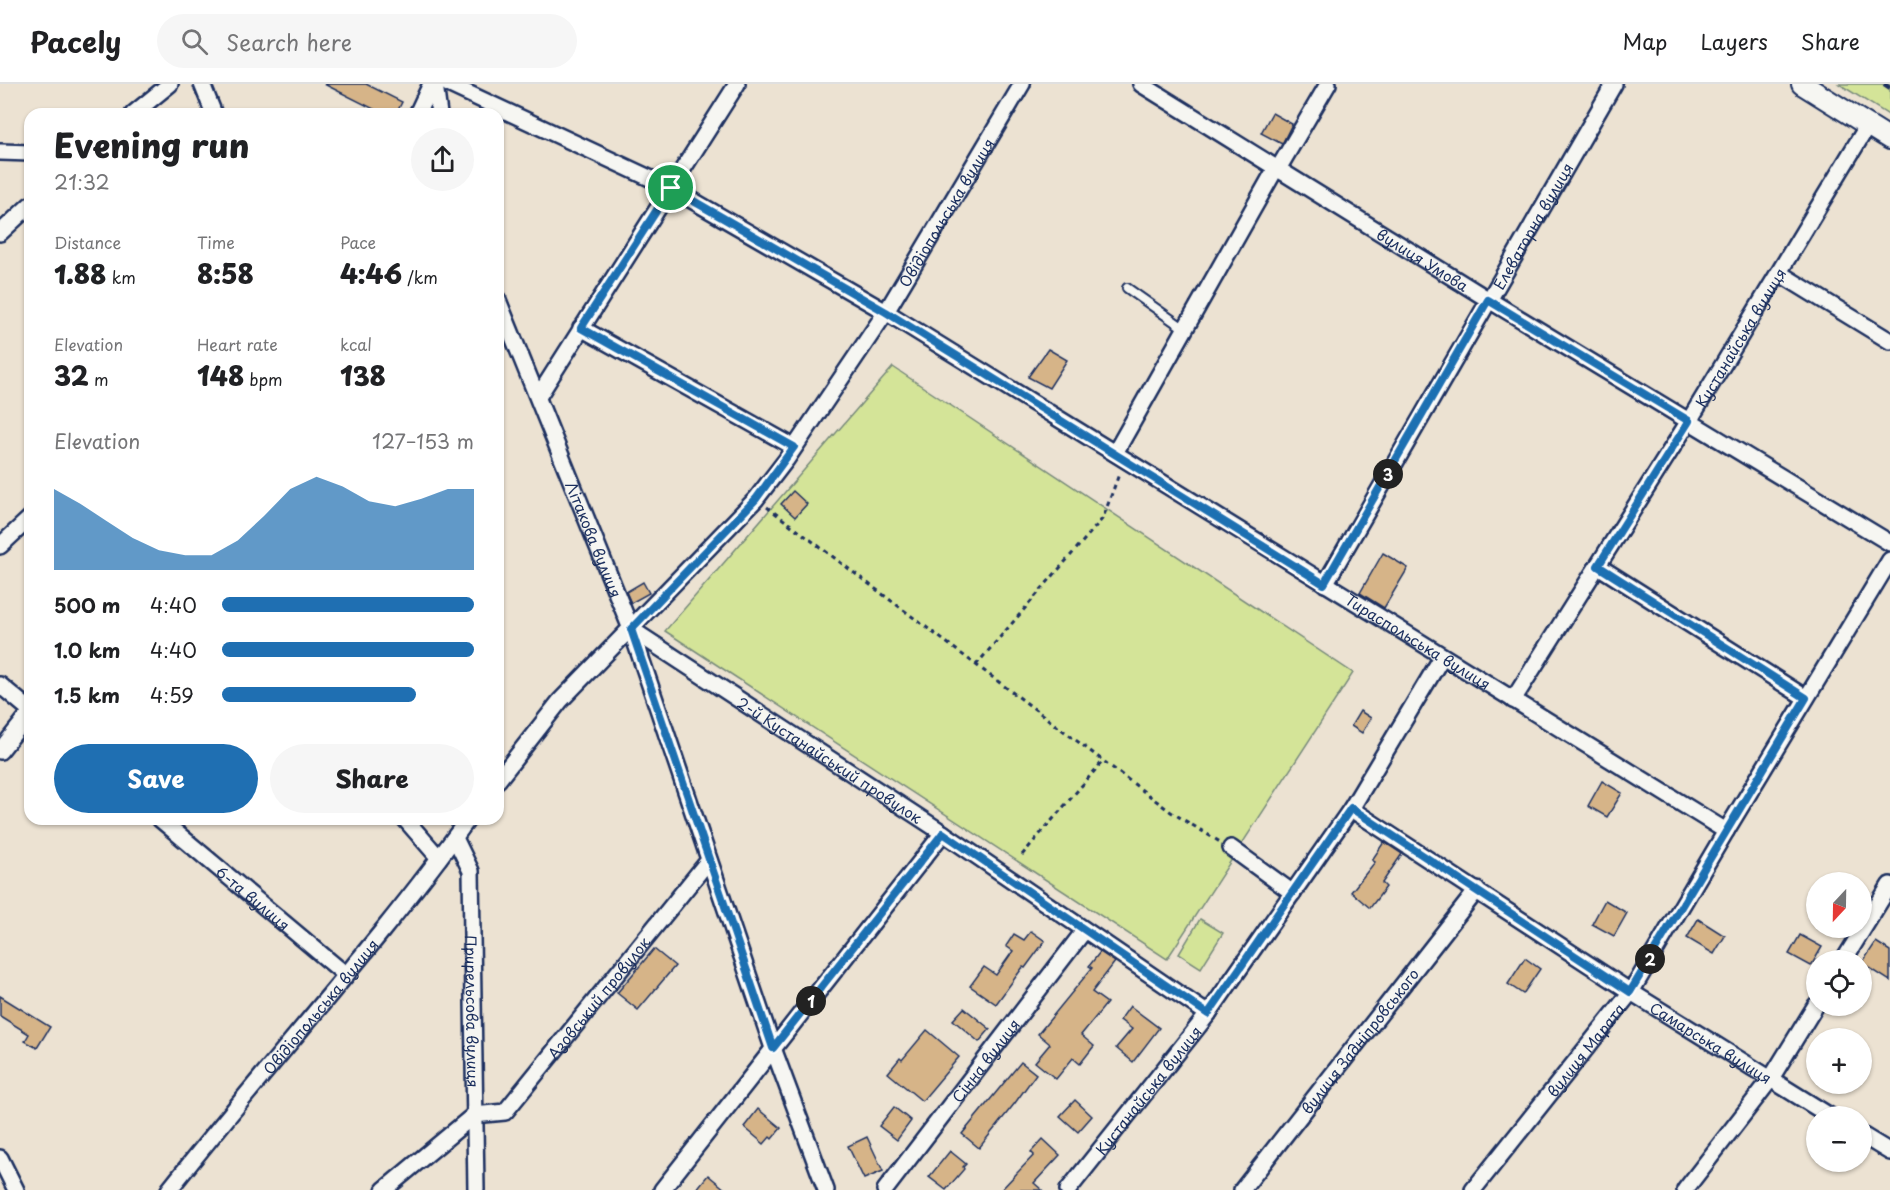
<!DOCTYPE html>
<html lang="en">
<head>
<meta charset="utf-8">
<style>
  :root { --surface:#fff; --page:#f6f6f6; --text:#202124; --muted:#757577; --line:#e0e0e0; --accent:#1f6fb2 }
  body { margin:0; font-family:"Playpen Sans",sans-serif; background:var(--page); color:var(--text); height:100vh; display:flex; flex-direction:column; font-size:22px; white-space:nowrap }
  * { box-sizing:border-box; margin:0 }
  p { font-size:20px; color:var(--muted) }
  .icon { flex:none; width:33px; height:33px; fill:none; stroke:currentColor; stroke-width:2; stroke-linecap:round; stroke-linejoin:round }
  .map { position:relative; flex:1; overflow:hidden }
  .drawer { position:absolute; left:24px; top:24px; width:480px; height:717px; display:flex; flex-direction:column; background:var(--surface); border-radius:18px; box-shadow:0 2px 4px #0004 }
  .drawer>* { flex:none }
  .needle { width:39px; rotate:202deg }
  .controls { position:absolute; left:1806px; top:788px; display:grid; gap:12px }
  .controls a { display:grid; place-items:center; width:66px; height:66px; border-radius:50%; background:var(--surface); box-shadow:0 2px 4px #0004; font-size:30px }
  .pin { position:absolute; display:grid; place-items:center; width:51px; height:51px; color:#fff; margin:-26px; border:3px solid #fff; border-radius:50%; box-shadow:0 2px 6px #0007 }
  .km { position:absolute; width:30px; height:30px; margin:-15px; border-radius:50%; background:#222; color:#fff; font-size:16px; line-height:30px; text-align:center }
  .round { display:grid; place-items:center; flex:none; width:63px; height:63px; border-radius:32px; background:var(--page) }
  .summary { display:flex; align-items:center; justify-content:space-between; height:102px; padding:0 30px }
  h1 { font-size:33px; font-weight:800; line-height:45px }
  .metrics { display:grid; grid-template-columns:repeat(3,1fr); gap:9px; height:102px; padding:6px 30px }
  .metrics div { display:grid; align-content:center }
  .metrics b { font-size:26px; font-weight:800 }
  .metrics small { font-size:16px; font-weight:400 }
  .metrics p { font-size:16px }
  .chart { height:168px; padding:12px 30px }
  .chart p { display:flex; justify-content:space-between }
  .chart svg { width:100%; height:108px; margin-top:6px; fill:var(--accent); opacity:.7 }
  .cta { display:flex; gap:12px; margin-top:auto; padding:12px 30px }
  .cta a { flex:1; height:69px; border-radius:36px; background:var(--accent); color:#fff; font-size:24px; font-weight:800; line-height:69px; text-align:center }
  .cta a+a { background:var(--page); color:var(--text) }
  ul { padding:0 30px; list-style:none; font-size:20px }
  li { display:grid; grid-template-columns:96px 72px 1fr; align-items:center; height:45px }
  li i { height:15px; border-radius:8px; background:var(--accent) }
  header { display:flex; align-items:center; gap:36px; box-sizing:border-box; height:84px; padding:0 30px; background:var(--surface); border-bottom:2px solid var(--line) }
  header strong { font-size:28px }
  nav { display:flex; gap:33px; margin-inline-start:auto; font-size:21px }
  .search { width:420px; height:54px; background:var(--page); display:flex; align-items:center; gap:15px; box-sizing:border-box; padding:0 21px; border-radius:33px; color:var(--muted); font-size:22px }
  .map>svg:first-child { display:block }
</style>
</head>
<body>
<header>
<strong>Pacely</strong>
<div class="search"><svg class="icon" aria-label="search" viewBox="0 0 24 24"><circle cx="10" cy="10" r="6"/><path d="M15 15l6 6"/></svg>Search here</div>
<nav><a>Map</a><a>Layers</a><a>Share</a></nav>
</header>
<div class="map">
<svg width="1890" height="1106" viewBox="0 0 1890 1106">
  <rect width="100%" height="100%" fill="#ece2d2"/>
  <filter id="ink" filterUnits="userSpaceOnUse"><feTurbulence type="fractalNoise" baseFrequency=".0167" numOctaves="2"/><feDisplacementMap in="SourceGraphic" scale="12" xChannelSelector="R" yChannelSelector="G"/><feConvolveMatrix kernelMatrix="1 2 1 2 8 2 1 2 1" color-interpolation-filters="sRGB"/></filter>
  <g filter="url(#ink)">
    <!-- green -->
    <g fill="#d4e498" stroke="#788a7b" stroke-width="1.5">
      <polygon points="1839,0 1890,0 1890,32"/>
      <polygon points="893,283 1353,589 1167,875 665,547"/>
      <polygon points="1200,835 1223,849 1201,884 1179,870"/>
    </g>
    <!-- building -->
    <g fill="#d6b488" stroke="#1b2f5e" stroke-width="1.5">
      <polygon points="324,0 366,0 402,18 396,30 374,30 376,26"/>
      <polygon points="1272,29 1292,40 1282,60 1261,49"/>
      <polygon points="1048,265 1067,276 1049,304 1028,293"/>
      <polygon points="793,407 807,420 795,433 781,420"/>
      <polygon points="1383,469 1408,484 1384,524 1360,509"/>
      <polygon points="643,498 649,509 631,519 626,508"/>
      <polygon points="1360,627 1371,634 1362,649 1351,642"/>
      <polygon points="1602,697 1622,709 1607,733 1588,722"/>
      <polygon points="1384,758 1402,770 1382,799 1386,803 1370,824 1351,808 1375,778 1372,776"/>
      <polygon points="1605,816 1627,829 1614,852 1592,840"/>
      <polygon points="1698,835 1725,852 1714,870 1687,854"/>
      <polygon points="1031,847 1045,857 1025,884 1023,883 996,920 970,902 984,883 996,891 1013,867 1006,862 1014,850 1024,856"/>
      <polygon points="1800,851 1822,863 1811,882 1789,870"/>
      <polygon points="1876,858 1890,867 1890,897 1862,879"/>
      <polygon points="654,865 675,882 638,926 617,909"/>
      <polygon points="1100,868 1115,878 1092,908 1107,919 1081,951 1094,962 1080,980 1073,974 1056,995 1035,978 1050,960 1038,950 1092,884 1089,882"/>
      <polygon points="1525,874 1540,885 1523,910 1508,900"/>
      <polygon points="0,912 50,943 37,964 25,957 29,950 0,932"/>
      <polygon points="1130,922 1159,944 1133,978 1116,964 1132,945 1120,936"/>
      <polygon points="964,924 990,945 979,958 953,936"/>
      <polygon points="927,946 959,973 922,1017 888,989 900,974 902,976"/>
      <polygon points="1021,978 1036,990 1015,1019 979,1064 962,1050"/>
      <polygon points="1075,1016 1092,1032 1078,1048 1060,1032"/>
      <polygon points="894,1023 911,1037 897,1056 879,1042"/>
      <polygon points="758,1025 781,1044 772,1055 770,1053 764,1060 744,1043"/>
      <polygon points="867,1053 883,1087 864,1095 848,1062"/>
      <polygon points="1043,1055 1060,1071 1034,1099 1042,1106 1001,1106 1034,1071 1031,1068"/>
      <polygon points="950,1067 966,1080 963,1083 964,1085 946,1106 929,1093"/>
      <polygon points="708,1091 726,1106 696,1106"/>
    </g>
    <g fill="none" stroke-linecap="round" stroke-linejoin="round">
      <defs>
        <polyline id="service" points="1127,204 1185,245"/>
        <g id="minor">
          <polyline points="202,0 214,30"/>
          <polyline points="435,0 439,30"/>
          <path id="s1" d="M448 0 671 104 886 228 1726 747"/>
          <path id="s2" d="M1141 0 1489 216 1890 459"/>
          <polyline points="133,30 170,0"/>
          <polyline points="417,30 431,0"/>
          <polyline points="0,68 30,69"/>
          <polyline points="1278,85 1328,0"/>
          <polyline points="0,149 30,121"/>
          <polyline points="1779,189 1890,257"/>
          <path id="s3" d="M498 216 631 545 773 964 826 1106"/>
          <polyline points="581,244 794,363"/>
          <polyline points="538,313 737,0"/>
          <polyline points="1115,369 1276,84"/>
          <polyline points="0,462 30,434"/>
          <polyline points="1598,482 1806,614"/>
          <path id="s4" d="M1325 500 1614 0"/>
          <path id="s5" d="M631 545 943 749 1208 930"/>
          <polyline points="0,601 30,626"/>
          <path id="s6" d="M1513 616 1689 337 1868 41"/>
          <polyline points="0,667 30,629"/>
          <path id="s7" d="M498 696 560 617 756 415 786 376 886 228 1022 0"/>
          <path id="s8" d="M1351 725 1631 908 1830 1032"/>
          <path id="s9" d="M160 735 346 891"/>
          <polyline points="405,735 439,774"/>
          <path id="s10" d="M455 754 471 787 476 1106"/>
          <polyline points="1231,764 1293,809"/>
          <polyline points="1844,876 1890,801"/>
          <polyline points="1862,1051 1890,1068"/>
          <polyline points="0,1074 16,1106"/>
          <path id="s11" d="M169 1106C267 981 375 864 468 735"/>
          <path id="s12" d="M384 1106 474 1031 505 1028 709 776"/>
          <polyline points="662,1106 943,749"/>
          <path id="s13" d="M885 1106 1084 847"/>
          <path id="s14" d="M1068 1106 1208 930 1351 725 1442 573"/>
          <path id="s15" d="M1242 1106 1477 806"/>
          <path id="s16" d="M1473 1106 1631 908 1726 747 1890 476"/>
          <polyline points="1685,1106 1770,996 1816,921"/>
        </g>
        <polyline id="tertiary" points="1802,0 1890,55"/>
      </defs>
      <!-- service casing -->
      <use href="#service" stroke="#1b2f5e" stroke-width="12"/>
      <!-- minor casing -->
      <use href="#minor" stroke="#1b2f5e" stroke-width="20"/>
      <!-- tertiary casing -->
      <use href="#tertiary" stroke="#1b2f5e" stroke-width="24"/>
      <!-- path -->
      <g stroke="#1b2f5e" stroke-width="3" stroke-dasharray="4.5 4.5" stroke-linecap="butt">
        <polyline points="767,423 1171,728 1220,758"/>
        <polyline points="976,581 1103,434 1119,390"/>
        <polyline points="1022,771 1103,677"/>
      </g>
      <!-- service -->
      <use href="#service" stroke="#f6f6f2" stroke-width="8"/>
      <!-- minor -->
      <use href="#minor" stroke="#f6f6f2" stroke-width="15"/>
      <!-- tertiary -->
      <use href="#tertiary" stroke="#f6f6f2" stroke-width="20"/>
      <!-- rail -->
      <polyline stroke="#1b2f5e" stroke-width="4.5" stroke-dasharray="9 4.5" stroke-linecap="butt" points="1884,0 1890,4"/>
    </g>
  </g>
  <g fill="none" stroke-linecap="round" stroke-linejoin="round" filter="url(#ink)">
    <defs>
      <polygon id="route" points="671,104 886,228 1324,500 1488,216 1689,337 1598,482 1806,614 1630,908 1351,724 1208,930 943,749 773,964 631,545 756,415 794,363 581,244"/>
    </defs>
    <!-- route casing -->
    <use href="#route" stroke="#fff" stroke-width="12"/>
    <!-- route -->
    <use href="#route" stroke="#1f6fb2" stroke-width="8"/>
  </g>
  <g text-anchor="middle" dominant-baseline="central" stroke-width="4.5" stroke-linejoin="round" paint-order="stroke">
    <!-- street labels -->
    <g font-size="15" fill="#1b2f5e" stroke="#f6f6f2">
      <text stroke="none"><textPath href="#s7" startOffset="726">Овідіопольська вулиця</textPath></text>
      <text stroke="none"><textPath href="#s4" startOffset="414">Елеваторна вулиця</textPath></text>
      <text stroke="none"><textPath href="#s2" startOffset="332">вулиця Умова</textPath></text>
      <text stroke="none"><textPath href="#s6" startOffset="428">Кустанайська вулиця</textPath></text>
      <text stroke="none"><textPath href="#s3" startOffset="258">Літакова вулиця</textPath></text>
      <text stroke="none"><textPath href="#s1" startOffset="1120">Тираспольська вулиця</textPath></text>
      <text stroke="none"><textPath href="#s5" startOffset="238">2-й Кустанайський провулок</textPath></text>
      <text stroke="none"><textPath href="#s9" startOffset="122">6-та вулиця</textPath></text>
      <text stroke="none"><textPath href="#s12" startOffset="296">Азовський провулок</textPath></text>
      <text stroke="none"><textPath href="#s11" startOffset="238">Овідіопольська вулиця</textPath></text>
      <text stroke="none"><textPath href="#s10" startOffset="177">Прирельсова вулиця</textPath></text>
      <text stroke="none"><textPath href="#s15" startOffset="190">вулиця Задніпровського</textPath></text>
      <text stroke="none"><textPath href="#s8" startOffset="429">Самарська вулиця</textPath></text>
      <text stroke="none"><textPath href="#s16" startOffset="180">вулиця Марата</textPath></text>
      <text stroke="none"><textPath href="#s13" startOffset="164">Сінна вулиця</textPath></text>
      <text stroke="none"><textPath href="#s14" startOffset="128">Кустанайська вулиця</textPath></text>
    </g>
  </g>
</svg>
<div class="controls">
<a><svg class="needle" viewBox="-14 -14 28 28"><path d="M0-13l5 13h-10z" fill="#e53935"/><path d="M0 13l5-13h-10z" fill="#757577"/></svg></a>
<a><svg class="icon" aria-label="locate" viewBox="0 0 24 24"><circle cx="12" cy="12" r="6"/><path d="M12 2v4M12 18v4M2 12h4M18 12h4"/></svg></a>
<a>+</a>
<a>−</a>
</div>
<div class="pin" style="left:671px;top:104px;background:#1e9e55"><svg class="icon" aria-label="arrive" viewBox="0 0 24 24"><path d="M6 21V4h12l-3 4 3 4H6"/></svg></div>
<b class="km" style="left:811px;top:917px">1</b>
<b class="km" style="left:1650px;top:875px">2</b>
<b class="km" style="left:1388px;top:390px">3</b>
<section class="drawer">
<div class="summary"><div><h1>Evening run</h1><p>21:32</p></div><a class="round"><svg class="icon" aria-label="share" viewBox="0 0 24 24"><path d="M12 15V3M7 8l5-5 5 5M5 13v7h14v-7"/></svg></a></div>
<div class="metrics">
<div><p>Distance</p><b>1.88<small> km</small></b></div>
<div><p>Time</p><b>8:58</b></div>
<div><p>Pace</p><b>4:46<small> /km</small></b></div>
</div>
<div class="metrics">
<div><p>Elevation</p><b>32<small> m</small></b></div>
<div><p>Heart rate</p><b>148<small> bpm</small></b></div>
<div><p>kcal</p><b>138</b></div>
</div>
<div class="chart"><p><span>Elevation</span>127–153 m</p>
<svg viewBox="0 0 160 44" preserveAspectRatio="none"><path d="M0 44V11L10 17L20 24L30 31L40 36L50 38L60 38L70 32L80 22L90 11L100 6L110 10L120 16L130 18L140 15L150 11L160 11V44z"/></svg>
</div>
<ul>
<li><b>500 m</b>4:40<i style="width:100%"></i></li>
<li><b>1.0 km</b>4:40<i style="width:100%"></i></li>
<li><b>1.5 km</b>4:59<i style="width:77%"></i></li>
</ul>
<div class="cta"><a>Save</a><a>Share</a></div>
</section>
</div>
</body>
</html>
